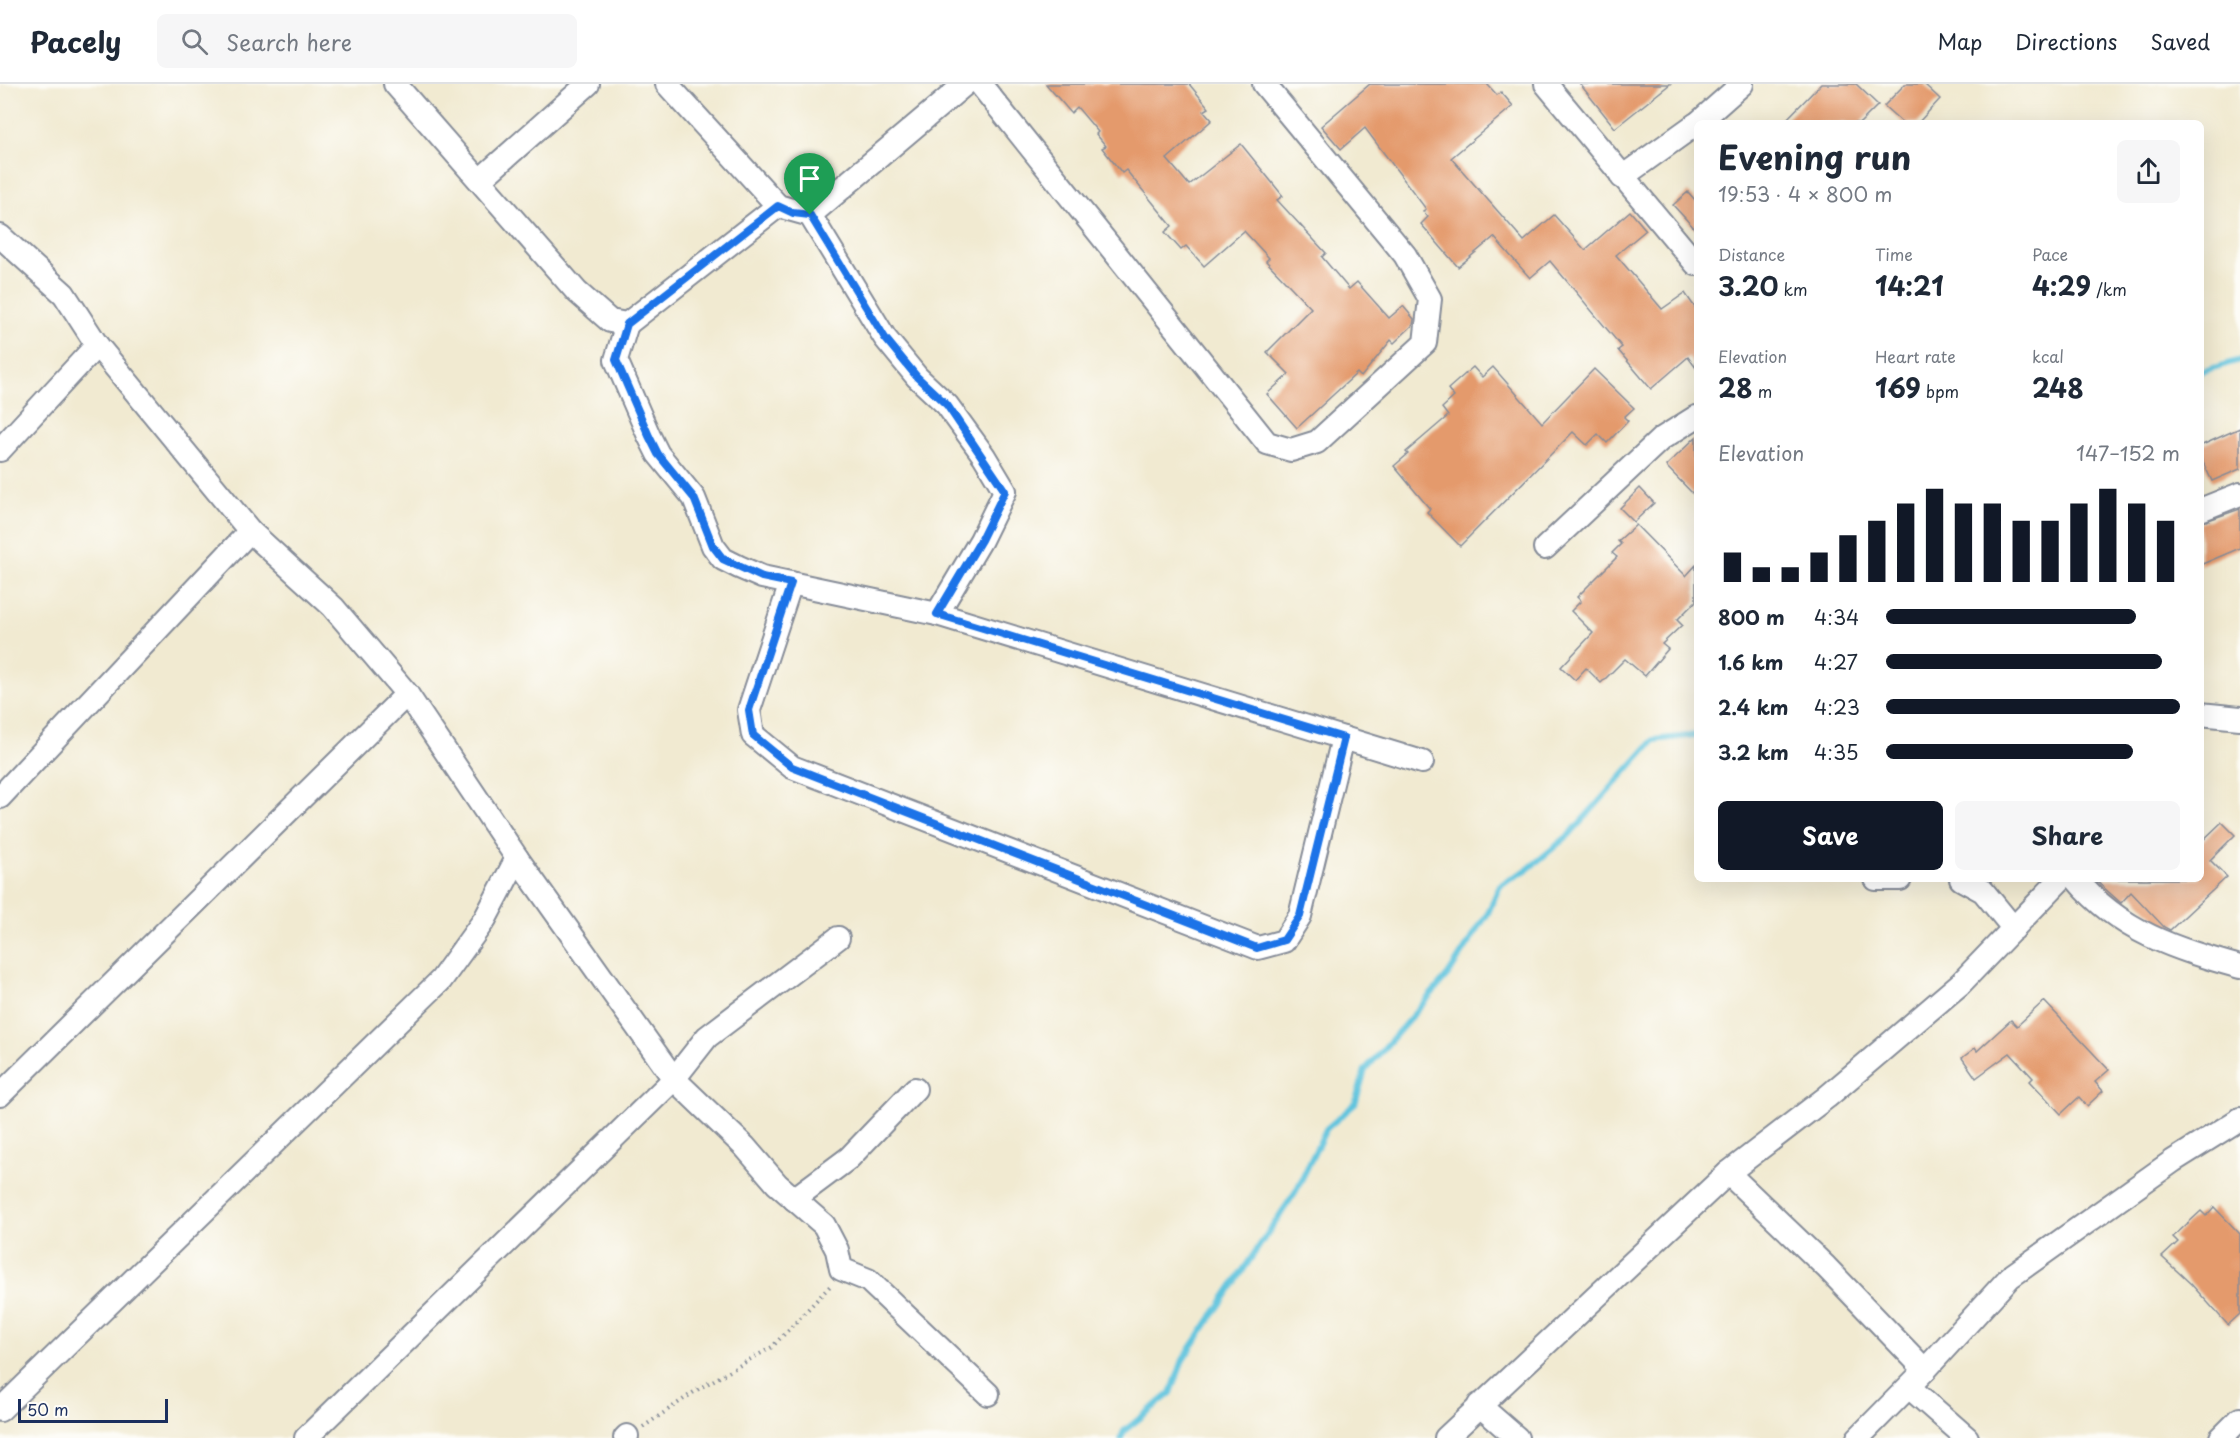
<!DOCTYPE html>
<html lang="en">
<head>
<meta charset="utf-8">
<style>
  :root { --surface:#fff; --page:#f6f6f7; --text:#1f2937; --muted:#747a83; --line:#e0e1e3; --accent:#111827 }
  body { margin:0; font-family:"Playpen Sans",sans-serif; background:var(--page); color:var(--text); height:100vh; display:flex; flex-direction:column; font-size:22px; white-space:nowrap }
  * { box-sizing:border-box; margin:0 }
  p { font-size:20px; color:var(--muted) }
  .icon { flex:none; width:33px; height:33px; fill:none; stroke:currentColor; stroke-width:2; stroke-linecap:round; stroke-linejoin:round }
  .map { position:relative; flex:1; overflow:hidden }
  .drawer { position:absolute; left:1694px; top:36px; width:510px; height:762px; display:flex; flex-direction:column; background:var(--surface); border-radius:9px; box-shadow:0 6px 24px #0002 }
  .drawer>* { flex:none }
  .scale { position:absolute; left:18px; bottom:15px; width:150px; box-sizing:border-box; padding-left:6px; border:3px solid #1b2f5e; border-top:0; font-size:16px; line-height:21px; white-space:nowrap; color:#1b2f5e; -webkit-text-stroke:4px #fdfcf7; paint-order:stroke }
  .pin { position:absolute; display:grid; place-items:center; width:51px; height:51px; color:#fff; margin:-62px -26px; border-radius:50% 50% 50% 0; rotate:-45deg; box-shadow:0 0 6px #0007 }
  .pin .icon { rotate:45deg }
  .round { display:grid; place-items:center; flex:none; width:63px; height:63px; border-radius:9px; background:var(--page) }
  .overview { display:flex; align-items:center; justify-content:space-between; height:102px; padding:0 24px }
  h1 { font-size:33px; font-weight:700; line-height:45px }
  .metrics { display:grid; grid-template-columns:repeat(3,1fr); gap:9px; height:102px; padding:6px 24px }
  .metrics div { display:grid; align-content:center }
  .metrics b { font-size:26px; font-weight:700 }
  .metrics small { font-size:16px; font-weight:400 }
  .metrics p { font-size:16px }
  .chart { height:168px; padding:12px 24px }
  .chart p { display:flex; justify-content:space-between }
  .chart svg { width:100%; height:108px; margin-top:6px; stroke:var(--accent); stroke-width:6 }
  .button { display:flex; gap:12px; margin-top:auto; padding:12px 24px }
  .button a { flex:1; height:69px; border-radius:9px; background:var(--accent); color:#fff; font-size:24px; font-weight:700; line-height:69px; text-align:center }
  .button a+a { background:var(--page); color:var(--text) }
  ul { padding:0 24px; list-style:none; font-size:20px }
  li { display:grid; grid-template-columns:96px 72px 1fr; align-items:center; height:45px }
  li i { height:15px; border-radius:8px; background:var(--accent) }
  header { display:flex; align-items:center; gap:36px; box-sizing:border-box; height:84px; padding:0 30px; background:var(--surface); border-bottom:2px solid var(--line) }
  header strong { font-size:28px }
  nav { display:flex; gap:33px; margin-inline-start:auto; font-size:21px }
  .search { width:420px; height:54px; background:var(--page); display:flex; align-items:center; gap:15px; box-sizing:border-box; padding:0 21px; border-radius:9px; color:var(--muted); font-size:22px }
  .map>svg:first-child { display:block }
</style>
</head>
<body>
<header>
<strong>Pacely</strong>
<div class="search"><svg class="icon" aria-label="search" viewBox="0 0 24 24"><circle cx="10" cy="10" r="6"/><path d="M15 15l6 6"/></svg>Search here</div>
<nav><a>Map</a><a>Directions</a><a>Saved</a></nav>
</header>
<div class="map">
<svg width="2240" height="1354" viewBox="0 0 2240 1354">
  <rect width="100%" height="100%" fill="#fdfcf7"/>
  <filter id="ink" filterUnits="userSpaceOnUse"><feTurbulence type="fractalNoise" baseFrequency=".0167" numOctaves="2"/><feDisplacementMap in="SourceGraphic" scale="12" xChannelSelector="R" yChannelSelector="G"/><feConvolveMatrix kernelMatrix="1 2 1 2 8 2 1 2 1" color-interpolation-filters="sRGB"/></filter>
  <filter id="wash" filterUnits="userSpaceOnUse"><feTurbulence type="fractalNoise" baseFrequency=".008" numOctaves="4" result="noise"/><feDisplacementMap in="SourceGraphic" scale="24" xChannelSelector="R" yChannelSelector="G"/><feGaussianBlur stdDeviation="1.35" result="paint"/><feColorMatrix in="noise" values="0 0 0 0 0 0 0 0 0 0 0 0 0 0 0 0 0 1.4 0 .05"/><feComposite in="paint" operator="in"/></filter>
  <g filter="url(#wash)">
    <rect width="100%" height="100%" fill="#f1ead1"/>
    <g fill="none" stroke-linecap="round" stroke-linejoin="round">
      <!-- stream -->
      <g stroke="#60c4de" stroke-width="6">
        <polyline points="2200,288 2240,276"/>
        <polyline points="1121,1354 1124,1347 1171,1309 1183,1276 1296,1107 1326,1045 1355,1020 1365,986 1448,891 1488,829 1500,801 1528,785 1569,751 1654,656 1696,651"/>
      </g>
    </g>
    <g id="blocks">
      <!-- building -->
      <g fill="#e49a6c">
        <polygon points="1046,0 1189,0 1209,24 1204,27 1212,36 1167,75 1189,101 1241,60 1283,112 1277,116 1326,169 1322,173 1349,205 1357,198 1389,234 1403,222 1414,235 1413,241 1394,259 1391,256 1361,293 1357,289 1297,344 1267,310 1289,290 1267,268 1311,224 1266,177 1269,174 1244,147 1204,182 1186,162 1181,166 1165,148 1172,142 1126,86 1122,89 1102,64 1106,62 1096,50 1098,48 1077,23 1071,29"/>
        <polygon points="1370,0 1487,0 1497,11 1501,8 1513,22 1451,74 1524,157 1554,131 1585,166 1630,127 1646,146 1616,171 1662,225 1685,209 1696,225 1696,284 1688,273 1651,305 1618,266 1622,263 1550,177 1530,194 1494,153 1458,183 1421,140 1428,133 1423,127 1426,125 1365,44 1341,65 1321,42"/>
        <polygon points="1580,0 1670,0 1615,44"/>
        <polygon points="1821,0 1856,0 1878,21 1860,39 1783,39"/>
        <polygon points="1905,0 1924,0 1940,15 1918,39 1903,39 1884,22"/>
        <polygon points="1688,108 1696,117 1696,146 1673,121"/>
        <polygon points="1473,283 1482,293 1493,283 1542,339 1594,285 1634,324 1624,333 1628,337 1607,359 1598,350 1587,361 1573,348 1460,462 1427,428 1430,425 1394,382 1408,370 1406,368 1448,332 1442,324 1454,313 1448,305"/>
        <polygon points="2240,344 2240,385 2212,397 2200,372 2200,362"/>
        <polygon points="1696,353 1696,413 1666,382"/>
        <polygon points="1640,404 1654,419 1634,438 1620,424"/>
        <polygon points="2240,425 2240,464 2200,481 2200,439"/>
        <polygon points="1636,441 1686,492 1696,481 1696,517 1677,536 1682,541 1662,560 1668,565 1645,592 1625,575 1601,599 1586,584 1575,596 1561,583 1593,549 1571,527 1581,517 1577,513 1617,473 1612,469 1621,460 1618,457"/>
        <polygon points="2222,738 2235,751 2210,776 2227,793 2170,846 2164,843 2131,808 2121,819 2094,795 2200,795 2200,759"/>
        <polygon points="2044,917 2109,986 2095,998 2103,1007 2087,1022 2079,1013 2061,1030 2030,997 2033,994 2010,969 1976,994 1962,974 1975,964 1977,967 2011,936 2017,942"/>
        <polygon points="2214,1123 2240,1150 2240,1230 2228,1241 2191,1200 2162,1173 2178,1158 2173,1153 2201,1127 2206,1132"/>
      </g>
    </g>
  </g>
  <g filter="url(#ink)">
    <use href="#blocks" fill-opacity="0" stroke="#868c98" stroke-width="1.5"/>
    <g fill="none" stroke-linecap="round" stroke-linejoin="round">
      <defs>
        <g id="minor">
          <polyline points="395,0 577,208 610,237 627,240 778,122"/>
          <polyline points="667,0 778,122 810,131 885,254 917,293 947,321 984,372 1005,407 981,456 937,530"/>
          <polyline points="980,0 1267,359 1291,366 1317,358 1425,259 1430,215 1405,171 1264,0"/>
          <polyline points="1546,0 1696,180"/>
          <polyline points="1698,39 1742,0"/>
          <polyline points="1622,93 1696,40"/>
          <polyline points="480,96 588,0"/>
          <polyline points="810,131 965,0"/>
          <polyline points="0,152 64,210 97,261 250,447 333,523 407,610 517,774 674,995 745,1063 777,1100 824,1141 837,1166 841,1185 868,1196 988,1310"/>
          <polyline points="627,240 616,276 649,352 658,370 694,414 713,462 723,475 739,483 762,493 937,530 1422,678"/>
          <polyline points="0,366 97,261"/>
          <polyline points="2200,426 2240,410"/>
          <polyline points="1545,464 1661,355 1696,333"/>
          <polyline points="791,499 749,626 753,651 792,683 1258,864 1284,857 1300,832 1343,654"/>
          <polyline points="2200,630 2240,634"/>
          <polyline points="0,713 250,447"/>
          <polyline points="1876,795 1900,795"/>
          <polyline points="1961,795 1983,807 2014,845"/>
          <path d="M2076 795C2120 848 2176 865 2240 883"/>
          <polyline points="0,1011 407,610"/>
          <polyline points="794,1115 849,1074 915,1005"/>
          <polyline points="1925,1286 1826,1183 1728,1089 1827,1013 1960,900 2061,795"/>
          <polyline points="1909,1303 1967,1354"/>
          <polyline points="1479,1321 1517,1354"/>
          <polyline points="0,1326 441,896 485,835 517,774"/>
          <polyline points="306,1354 674,995 707,953 838,854"/>
          <polyline points="625,1354 627,1352"/>
          <polyline points="1446,1354 1728,1089"/>
          <polyline points="1858,1354 1925,1286 2010,1193 2173,1077 2240,1035"/>
          <polyline points="2221,1354 2240,1335"/>
        </g>
      </defs>
      <!-- minor casing -->
      <use href="#minor" stroke="#868c98" stroke-width="26"/>
      <!-- path -->
      <polyline stroke="#868c98" stroke-width="4" stroke-dasharray="1.5 4.5" stroke-linecap="butt" points="643,1343 700,1304 772,1263 831,1201"/>
      <!-- minor -->
      <use href="#minor" stroke="#fff" stroke-width="22"/>
    </g>
  </g>
  <g fill="none" stroke-linecap="round" stroke-linejoin="round" filter="url(#ink)">
    <defs>
      <polygon id="route" points="778,122 793,129 810,131 885,254 917,293 947,321 1005,407 981,456 937,530 1344,654 1300,832 1284,856 1257,864 792,683 753,651 749,626 791,499 762,493 723,475 713,462 694,414 658,370 649,352 616,276 627,240"/>
    </defs>
    <!-- route casing -->
    <use href="#route" stroke="#fff" stroke-width="12"/>
    <!-- route -->
    <use href="#route" stroke="#1a73e8" stroke-width="8"/>
  </g>
</svg>
<div class="scale">50 m</div>
<div class="pin" style="left:810px;top:131px;background:#1e9e55"><svg class="icon" aria-label="arrive" viewBox="0 0 24 24"><path d="M6 21V4h12l-3 4 3 4H6"/></svg></div>
<section class="drawer">
<div class="overview"><div><h1>Evening run</h1><p>19:53 · 4 × 800 m</p></div><a class="round"><svg class="icon" aria-label="share" viewBox="0 0 24 24"><path d="M12 15V3M7 8l5-5 5 5M5 13v7h14v-7"/></svg></a></div>
<div class="metrics">
<div><p>Distance</p><b>3.20<small> km</small></b></div>
<div><p>Time</p><b>14:21</b></div>
<div><p>Pace</p><b>4:29<small> /km</small></b></div>
</div>
<div class="metrics">
<div><p>Elevation</p><b>28<small> m</small></b></div>
<div><p>Heart rate</p><b>169<small> bpm</small></b></div>
<div><p>kcal</p><b>248</b></div>
</div>
<div class="chart"><p><span>Elevation</span>147–152 m</p>
<svg viewBox="0 0 160 44" preserveAspectRatio="none"><path d="M5 44V32M15 44V38M25 44V38M35 44V32M45 44V25M55 44V19M65 44V12M75 44V6M85 44V12M95 44V12M105 44V19M115 44V19M125 44V12M135 44V6M145 44V12M155 44V19"/></svg>
</div>
<ul>
<li><b>800 m</b>4:34<i style="width:85%"></i></li>
<li><b>1.6 km</b>4:27<i style="width:94%"></i></li>
<li><b>2.4 km</b>4:23<i style="width:100%"></i></li>
<li><b>3.2 km</b>4:35<i style="width:84%"></i></li>
</ul>
<div class="button"><a>Save</a><a>Share</a></div>
</section>
</div>
</body>
</html>
